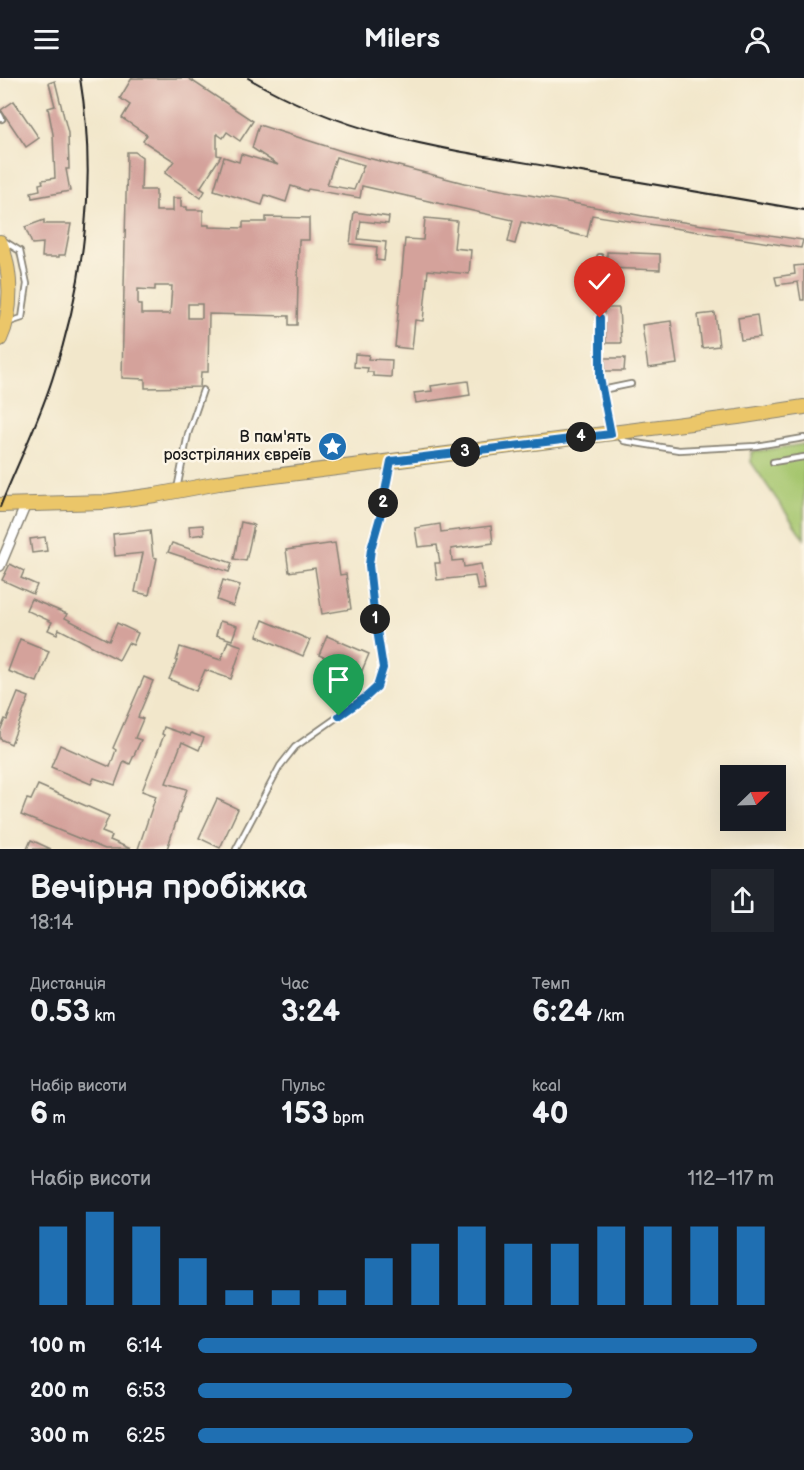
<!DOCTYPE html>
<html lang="uk">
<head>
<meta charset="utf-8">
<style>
  :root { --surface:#171b24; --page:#20242c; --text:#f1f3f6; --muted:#9ea1a6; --accent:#1f6fb2 }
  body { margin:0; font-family:"Balsamiq Sans",sans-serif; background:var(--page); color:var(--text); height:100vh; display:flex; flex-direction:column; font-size:22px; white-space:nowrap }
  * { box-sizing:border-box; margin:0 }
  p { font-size:20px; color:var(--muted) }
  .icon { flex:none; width:33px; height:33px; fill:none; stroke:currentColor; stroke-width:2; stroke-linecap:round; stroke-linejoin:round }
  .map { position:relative; height:771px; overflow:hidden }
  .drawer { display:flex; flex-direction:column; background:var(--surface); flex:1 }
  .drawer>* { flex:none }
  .needle { width:39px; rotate:67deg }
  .buttons { position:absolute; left:720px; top:687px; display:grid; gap:12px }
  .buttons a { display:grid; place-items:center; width:66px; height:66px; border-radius:0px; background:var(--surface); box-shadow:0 6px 24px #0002; font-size:30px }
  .pin { position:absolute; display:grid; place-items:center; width:51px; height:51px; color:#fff; margin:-62px -26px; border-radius:50% 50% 50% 0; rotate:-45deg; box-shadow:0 0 6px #0007 }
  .pin .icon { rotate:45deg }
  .km { position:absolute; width:30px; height:30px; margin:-15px; border-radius:50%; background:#222; color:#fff; font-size:16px; line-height:30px; text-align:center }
  .round { display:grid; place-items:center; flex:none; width:63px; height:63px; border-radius:0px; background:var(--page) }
  .head { display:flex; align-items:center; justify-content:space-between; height:102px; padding:0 30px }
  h1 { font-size:33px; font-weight:700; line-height:45px }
  .metrics { display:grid; grid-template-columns:repeat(3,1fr); gap:9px; height:102px; padding:6px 30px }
  .metrics div { display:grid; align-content:center }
  .metrics b { font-size:30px; font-weight:700 }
  .metrics small { font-size:16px; font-weight:400 }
  .metrics p { font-size:16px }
  .chart { height:168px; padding:12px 30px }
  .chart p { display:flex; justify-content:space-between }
  .chart svg { width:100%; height:108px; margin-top:6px; stroke:var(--accent); stroke-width:6 }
  ul { padding:0 30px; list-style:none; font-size:20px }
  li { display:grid; grid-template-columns:96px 72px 1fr; align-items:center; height:45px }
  li i { height:15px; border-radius:8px; background:var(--accent) }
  header { display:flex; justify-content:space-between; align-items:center; height:78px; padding:0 30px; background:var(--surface); font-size:27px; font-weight:700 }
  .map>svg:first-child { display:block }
</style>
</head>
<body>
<header><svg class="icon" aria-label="menu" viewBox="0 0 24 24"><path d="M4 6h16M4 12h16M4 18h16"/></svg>Milers<svg class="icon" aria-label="person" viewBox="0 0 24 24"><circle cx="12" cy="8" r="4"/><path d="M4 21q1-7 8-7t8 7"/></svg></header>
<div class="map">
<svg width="804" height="771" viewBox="0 0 804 771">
  <rect width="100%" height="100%" fill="#fcf5e5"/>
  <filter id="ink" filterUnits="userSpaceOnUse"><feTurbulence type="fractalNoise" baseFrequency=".0167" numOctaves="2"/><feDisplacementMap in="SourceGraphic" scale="12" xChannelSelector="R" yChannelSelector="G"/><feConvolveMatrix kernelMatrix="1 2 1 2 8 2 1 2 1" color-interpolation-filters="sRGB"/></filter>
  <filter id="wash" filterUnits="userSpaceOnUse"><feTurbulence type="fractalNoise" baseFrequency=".008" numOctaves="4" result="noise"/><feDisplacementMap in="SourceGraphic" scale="24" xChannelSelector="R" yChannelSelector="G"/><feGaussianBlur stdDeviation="1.35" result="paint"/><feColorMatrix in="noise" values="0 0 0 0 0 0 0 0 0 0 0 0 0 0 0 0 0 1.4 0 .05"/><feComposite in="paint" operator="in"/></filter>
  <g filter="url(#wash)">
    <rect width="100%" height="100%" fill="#f2e7cb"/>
    <!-- green -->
    <polygon fill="#a6c66e" stroke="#617145" stroke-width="1.5" points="804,366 804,461 751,384 751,374"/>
    <g id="blocks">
      <!-- building -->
      <g fill="#d4a29b" fill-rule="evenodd">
        <polygon points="132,0 188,0 253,43 240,63 227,54 223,60 217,56 217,77 221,78 200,110 205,113 201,120 165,95 174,83 143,63 147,57 122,40 130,27 120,20"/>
        <polygon points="55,3 68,55 69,91 66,91 70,113 32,120 31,114 40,112 39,106 43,105 42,102 55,100 53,56 48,30 55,28 49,5"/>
        <polygon points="14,23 39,60 26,69 1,32"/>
        <path d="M259 47 345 74 464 105 643 138 803 162 801 170 592 137 587 159 521 144 515 166 508 164 513 142 362 108 360 120 308 111 307 113 291 108 286 124 265 117 262 127 214 112 224 79 239 84 241 76 278 87 252 70ZM336 79 364 87 354 112 327 107Z"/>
        <path d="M127 74H135L142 79 141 112H156V133H173V120H181V129H187V132H203V147H209V149L243 150V144H266V139L309 140V162H299L297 247H289V238L209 236 208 294H201L200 309 145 310V301L122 300ZM155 208H172L170 236H141V227H138V211L155 212ZM188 226H202V240H188Z"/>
        <polygon points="354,134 389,139 388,146 361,143 358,161 386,164 384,183 376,182 377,169 350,166"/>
        <polygon points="425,140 457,143 454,170 471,172 469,196 428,192 423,243 415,242 412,271 395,269 405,161 423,162"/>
        <polygon points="44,142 44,146 71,146 65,177 59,177 59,179 42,179 43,165 32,166 25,149"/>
        <polygon points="607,174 660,176 660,192 607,190"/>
        <polygon points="804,187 804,222 801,222 798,204 777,207 775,199 795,196 794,188"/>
        <polygon points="604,230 619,230 621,265 606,265"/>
        <polygon points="715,235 719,268 702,270 698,237"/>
        <polygon points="757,237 760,260 741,262 738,240"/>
        <polygon points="671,243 677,286 648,290 642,247"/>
        <polygon points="355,276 369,277 368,281 392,282 391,299 373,298 373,294 367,294 368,290 354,289"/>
        <polygon points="605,280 625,280 624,293 605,293"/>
        <polygon points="468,303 470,317 416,325 414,315 432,313 431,308"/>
        <polygon points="241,444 254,447 246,483 234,481"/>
        <polygon points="440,446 441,454 491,448 493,465 451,471 452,483 463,482 464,489 481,486 485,511 478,512 475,498 437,502 435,485 440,485 437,467 418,469 415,450"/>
        <polygon points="203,447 204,456 190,458 189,448"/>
        <polygon points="150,452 153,479 157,480 149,517 135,514 143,475 115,478 113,456"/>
        <polygon points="45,459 47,473 32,475 30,461"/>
        <polygon points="172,465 232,485 229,494 168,474"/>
        <polygon points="335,465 340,497 346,496 351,531 322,536 315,490 289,494 286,472"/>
        <polygon points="10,486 24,493 21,500 37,507 33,516 2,502"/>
        <polygon points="223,502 240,507 233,528 217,522"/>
        <polygon points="31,521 67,536 65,540 109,563 117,545 138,555 133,567 128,565 119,582 59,551 57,556 48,552 52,544 26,532"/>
        <polygon points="263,542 310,562 303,578 257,558"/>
        <polygon points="220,543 237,548 232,562 216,557"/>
        <polygon points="327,558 369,576 361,595 319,577"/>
        <polygon points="20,561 49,573 37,604 8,593"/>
        <polygon points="228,563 242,568 231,601 205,592 196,613 169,601 177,583 176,583 180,569 221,582"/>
        <polygon points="144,599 153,603 138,639 143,641 135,660 141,662 130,686 124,683 115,707 94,700 91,706 51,689 60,667 110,689 116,672 113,670"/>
        <polygon points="18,615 29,619 11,666 0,661 0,653 5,641 7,642"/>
        <polygon points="164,649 190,658 191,655 204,660 199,672 182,664 166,705 187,711 167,771 138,771 156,718 142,713 164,657 162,656"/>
        <polygon points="38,707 109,738 102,754 112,758 110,762 131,771 105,771 21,737 27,721 31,722"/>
        <polygon points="217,721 238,731 220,770 199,760"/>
        <polygon points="31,762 51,771 27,771"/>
      </g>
    </g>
  </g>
  <g filter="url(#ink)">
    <use href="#blocks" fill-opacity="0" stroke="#878274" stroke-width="1.5"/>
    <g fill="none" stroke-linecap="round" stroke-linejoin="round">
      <defs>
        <g id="service">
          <polyline points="0,37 2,41"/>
          <polyline points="4,163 20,173 27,206 22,240 10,244"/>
          <polyline points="600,179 600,300 610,353"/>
          <polyline points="602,312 631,306"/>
          <polyline points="618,357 624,363 679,372 756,368 804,360"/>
          <polyline points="773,384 804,379"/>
          <polyline points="177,411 188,356 203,312"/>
          <polyline points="236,771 280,688 295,669 366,619 377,609 383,590 373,533 369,487 371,471 380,439 390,386"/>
        </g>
        <polyline id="minor" points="0,488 26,426"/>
        <g id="primary">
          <path d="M0 164C12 193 13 233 0 261"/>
          <polyline points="0,427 104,424 155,417 219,405 738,339 804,329"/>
        </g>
      </defs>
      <!-- service casing -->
      <use href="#service" stroke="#878274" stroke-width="8"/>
      <!-- minor casing -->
      <use href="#minor" stroke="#878274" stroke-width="12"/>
      <!-- primary casing -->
      <use href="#primary" stroke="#878274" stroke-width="16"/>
      <!-- service -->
      <use href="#service" stroke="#fff" stroke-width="4.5"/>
      <!-- minor -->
      <use href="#minor" stroke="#fff" stroke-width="9"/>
      <!-- primary -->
      <use href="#primary" stroke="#ebc669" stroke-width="14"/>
      <!-- rail -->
      <g stroke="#1c1c1c" stroke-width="2">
        <path d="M248 0C346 58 443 71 552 89 636 104 720 118 804 132"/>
        <path d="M0 429C17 387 38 345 52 302 85 205 97 101 80 0"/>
      </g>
    </g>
  </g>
  <g fill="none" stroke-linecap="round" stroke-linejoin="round" filter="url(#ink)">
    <defs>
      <polyline id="route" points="339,638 366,619 377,609 383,590 374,533 369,487 371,471 380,439 391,383 611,356 600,300 600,240"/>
    </defs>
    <!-- route casing -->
    <use href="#route" stroke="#fff" stroke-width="12"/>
    <!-- route -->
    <use href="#route" stroke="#1f6fb2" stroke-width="8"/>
  </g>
  <!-- icons -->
  <defs>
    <symbol id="sight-disc" viewBox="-11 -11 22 22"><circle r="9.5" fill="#1f6fb2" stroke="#fcf5e5"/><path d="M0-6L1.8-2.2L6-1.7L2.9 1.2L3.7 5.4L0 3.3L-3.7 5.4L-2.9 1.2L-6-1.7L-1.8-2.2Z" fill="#fff"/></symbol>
  </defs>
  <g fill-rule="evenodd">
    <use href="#sight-disc" x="316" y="352" width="33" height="33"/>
  </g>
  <g text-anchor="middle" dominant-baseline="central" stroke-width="5" stroke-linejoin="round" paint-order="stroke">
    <!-- poi labels -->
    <g font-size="16" fill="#1c1c1c" stroke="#fcf5e5" text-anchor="end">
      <text x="311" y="359">В пам'ять<tspan x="311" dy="18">розстріляних євреїв</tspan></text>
    </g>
  </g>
</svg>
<div class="buttons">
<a><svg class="needle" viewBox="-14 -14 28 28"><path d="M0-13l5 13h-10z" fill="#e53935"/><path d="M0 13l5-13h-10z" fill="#9ea1a6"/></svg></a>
</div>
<div class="pin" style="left:339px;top:638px;background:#1e9e55"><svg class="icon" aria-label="arrive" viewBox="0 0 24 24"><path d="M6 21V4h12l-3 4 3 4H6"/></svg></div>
<div class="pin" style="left:600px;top:240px;background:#d93025"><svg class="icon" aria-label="check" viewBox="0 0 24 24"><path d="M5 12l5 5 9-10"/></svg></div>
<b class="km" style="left:375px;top:541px">1</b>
<b class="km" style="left:383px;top:425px">2</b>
<b class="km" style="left:465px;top:374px">3</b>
<b class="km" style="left:581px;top:359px">4</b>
</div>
<section class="drawer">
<div class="head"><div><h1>Вечірня пробіжка</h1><p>18:14</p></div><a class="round"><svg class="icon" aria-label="share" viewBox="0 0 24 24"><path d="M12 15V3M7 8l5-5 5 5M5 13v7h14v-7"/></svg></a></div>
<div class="metrics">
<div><p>Дистанція</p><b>0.53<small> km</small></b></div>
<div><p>Час</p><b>3:24</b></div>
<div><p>Темп</p><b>6:24<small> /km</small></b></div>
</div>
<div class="metrics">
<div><p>Набір висоти</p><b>6<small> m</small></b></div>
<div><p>Пульс</p><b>153<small> bpm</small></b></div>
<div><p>kcal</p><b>40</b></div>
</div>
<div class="chart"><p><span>Набір висоти</span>112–117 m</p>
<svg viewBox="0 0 160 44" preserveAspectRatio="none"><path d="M5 44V12M15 44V6M25 44V12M35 44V25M45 44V38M55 44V38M65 44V38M75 44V25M85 44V19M95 44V12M105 44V19M115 44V19M125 44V12M135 44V12M145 44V12M155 44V12"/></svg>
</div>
<ul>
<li><b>100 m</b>6:14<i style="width:97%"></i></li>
<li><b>200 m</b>6:53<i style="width:65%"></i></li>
<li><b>300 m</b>6:25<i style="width:86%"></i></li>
</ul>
</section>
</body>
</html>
